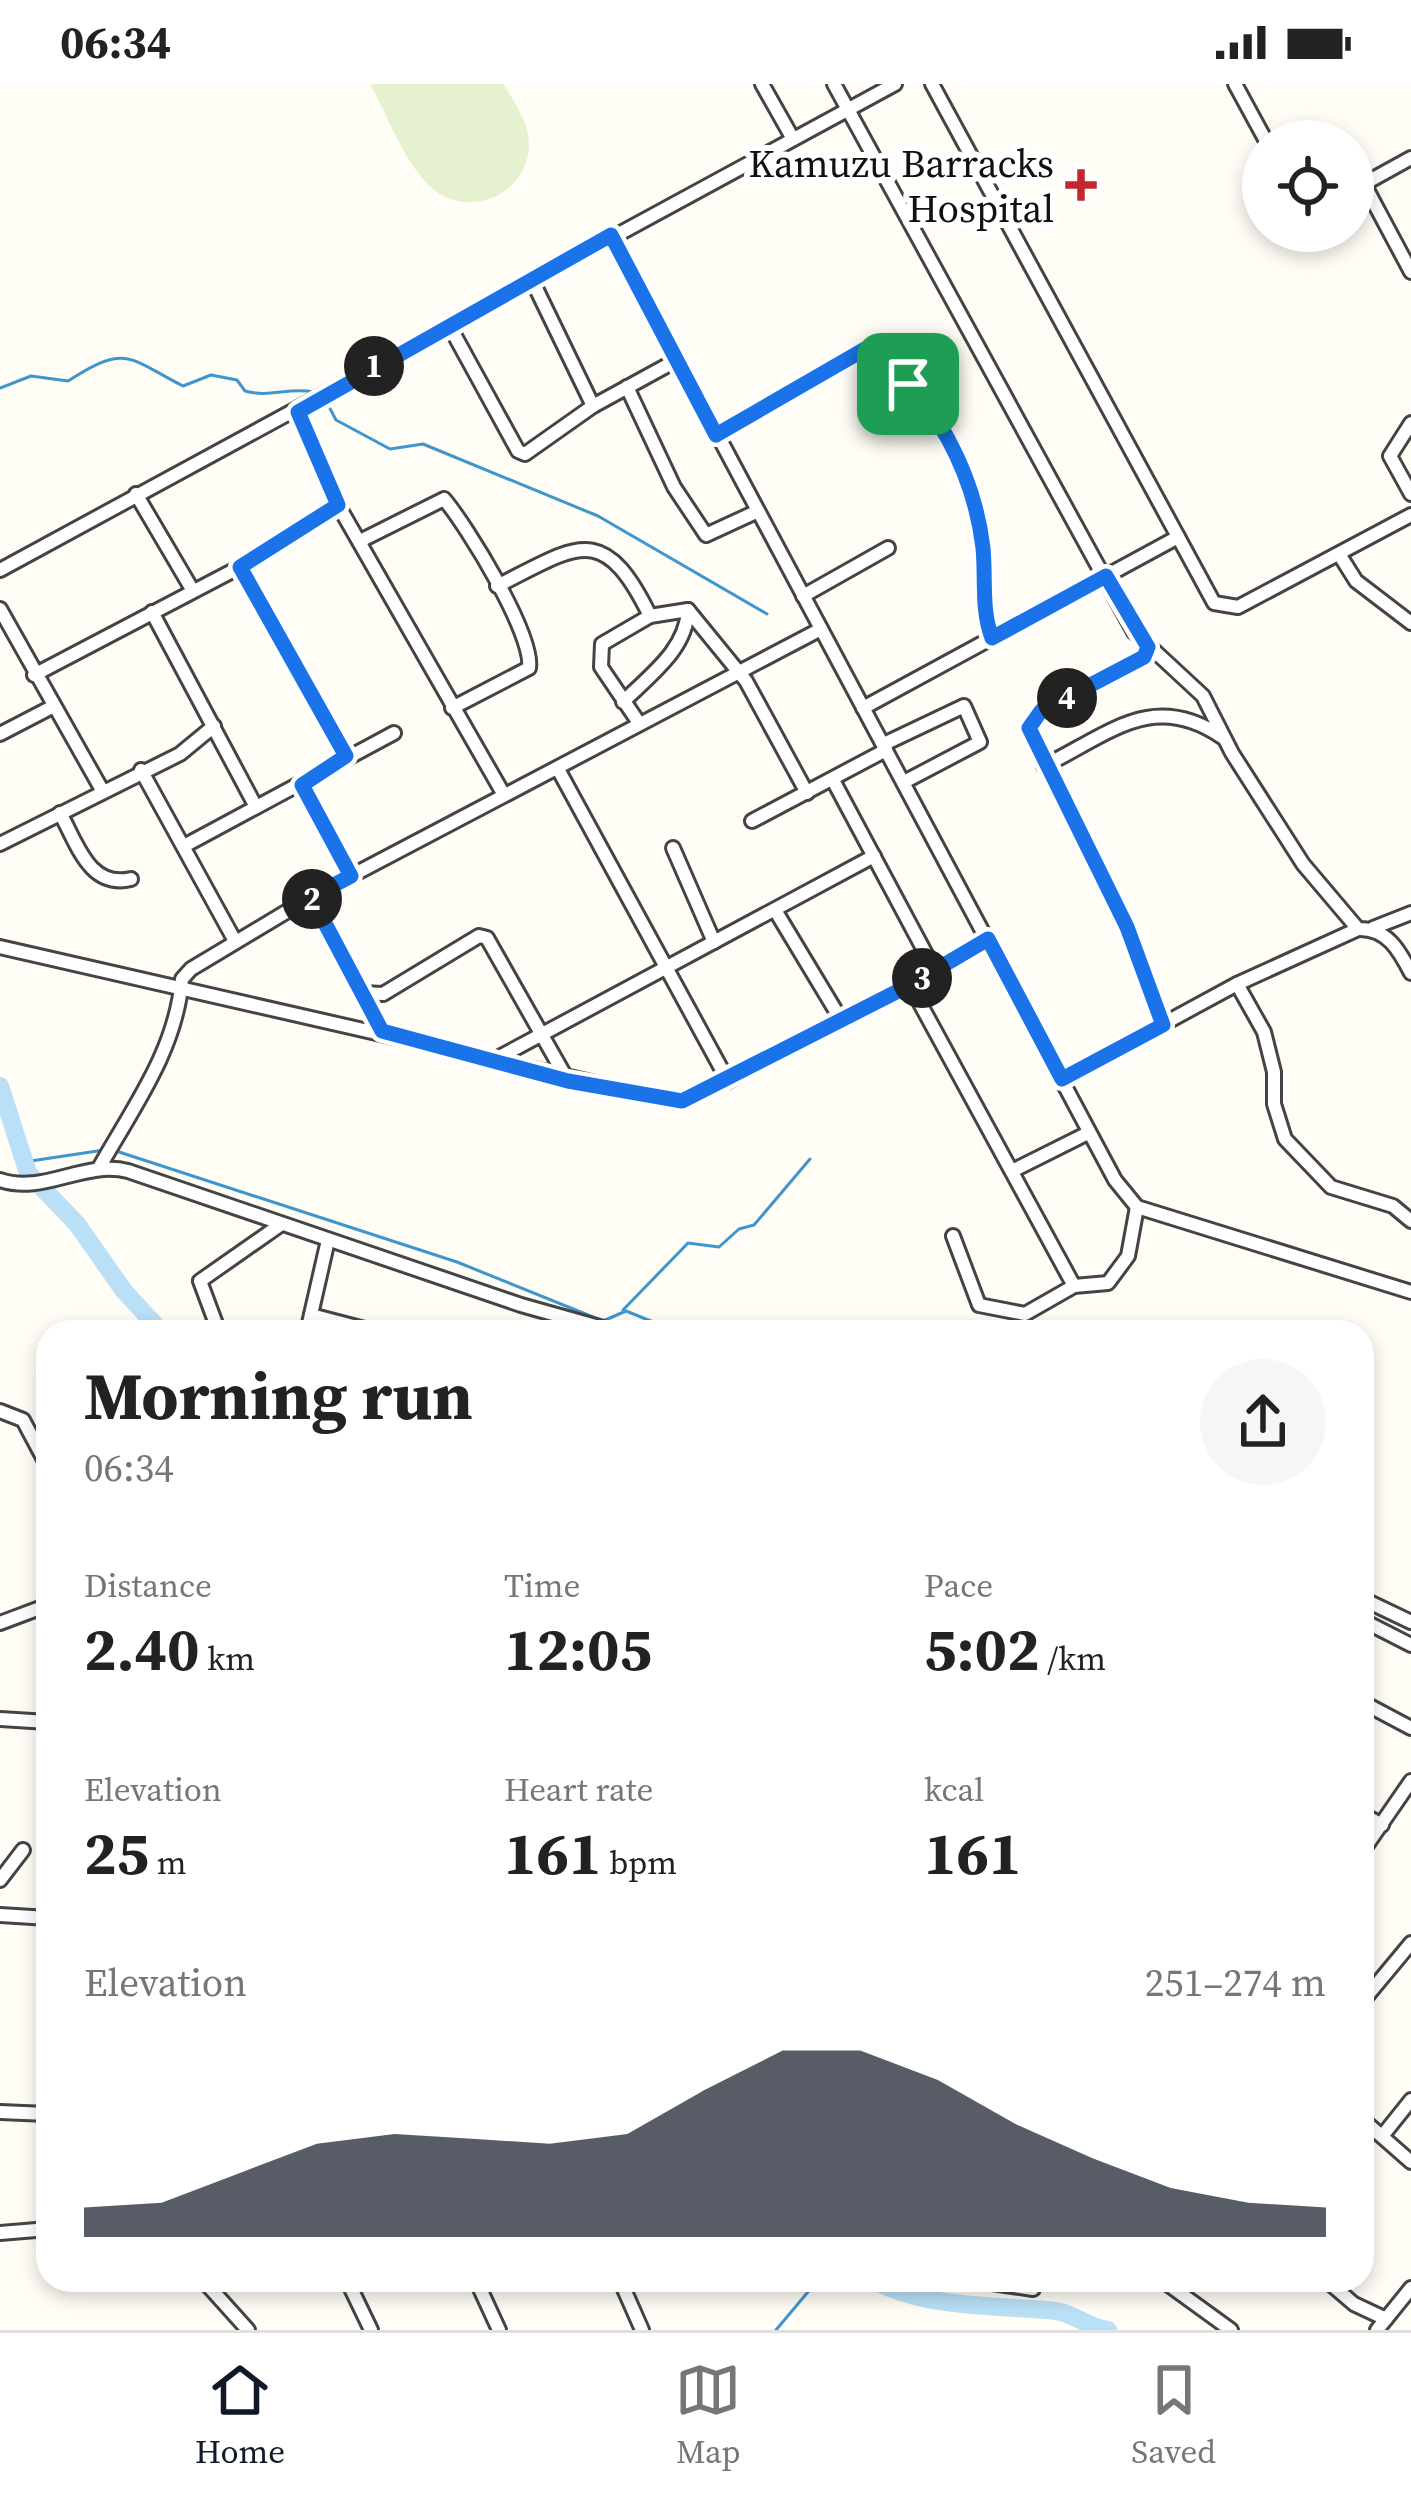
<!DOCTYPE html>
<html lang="en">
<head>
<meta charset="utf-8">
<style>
  :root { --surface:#fff; --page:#f6f6f6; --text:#222; --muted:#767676; --line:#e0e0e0; --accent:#111827 }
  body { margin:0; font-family:"Source Serif 4",serif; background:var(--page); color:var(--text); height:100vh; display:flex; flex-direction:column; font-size:45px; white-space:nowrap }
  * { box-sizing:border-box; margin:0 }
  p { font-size:39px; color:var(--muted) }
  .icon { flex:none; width:66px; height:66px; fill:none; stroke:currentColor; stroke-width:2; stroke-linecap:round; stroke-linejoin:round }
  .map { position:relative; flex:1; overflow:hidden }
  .details { position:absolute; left:36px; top:1236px; width:1338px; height:972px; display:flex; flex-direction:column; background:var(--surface); border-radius:36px; box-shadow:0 6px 18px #0003 }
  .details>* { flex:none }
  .tools { position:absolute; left:1242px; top:36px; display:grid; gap:24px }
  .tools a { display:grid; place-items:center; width:132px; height:132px; border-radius:50%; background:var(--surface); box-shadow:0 6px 18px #0003; font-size:60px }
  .pin { position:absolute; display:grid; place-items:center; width:102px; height:102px; color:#fff; margin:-51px; border-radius:24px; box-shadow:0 6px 18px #0006 }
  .km { position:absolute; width:60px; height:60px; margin:-30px; border-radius:50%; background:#222; color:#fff; font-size:33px; line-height:60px; text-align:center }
  .round { display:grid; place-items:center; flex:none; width:126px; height:126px; border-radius:63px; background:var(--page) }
  .summary { display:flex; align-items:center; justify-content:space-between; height:204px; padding:0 48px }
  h1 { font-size:66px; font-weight:700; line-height:90px }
  .stats { display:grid; grid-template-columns:repeat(3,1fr); gap:18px; height:204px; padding:12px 48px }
  .stats div { display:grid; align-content:center }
  .stats b { font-size:60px; font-weight:700 }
  .stats small { font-size:33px; font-weight:400 }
  .stats p { font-size:33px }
  .chart { height:336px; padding:24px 48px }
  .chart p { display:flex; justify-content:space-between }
  .chart svg { width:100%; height:216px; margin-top:12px; fill:var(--accent); opacity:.7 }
  .status { display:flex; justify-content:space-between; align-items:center; height:84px; padding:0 60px; background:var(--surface); direction:ltr }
  .status svg { height:33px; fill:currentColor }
  .menu { display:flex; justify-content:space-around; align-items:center; height:168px; border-top:3px solid var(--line); background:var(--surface); font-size:33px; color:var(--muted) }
  .menu a { display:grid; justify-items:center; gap:6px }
  .menu .selected { color:var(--accent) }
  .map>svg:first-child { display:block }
</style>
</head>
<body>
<div class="status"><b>06:34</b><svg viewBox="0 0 49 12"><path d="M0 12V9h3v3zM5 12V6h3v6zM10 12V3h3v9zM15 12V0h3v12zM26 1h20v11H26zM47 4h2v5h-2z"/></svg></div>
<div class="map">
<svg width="1411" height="2246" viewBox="0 0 1411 2246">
  <rect width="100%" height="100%" fill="#fffdf5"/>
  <!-- pitch -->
  <path fill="#e6f2cf" d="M370 0H504C514 19 529 38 529 60 529 109 471 136 433 105 405 81 388 32 370 0Z"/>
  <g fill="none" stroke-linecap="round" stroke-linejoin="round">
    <!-- stream -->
    <g stroke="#3f96cf" stroke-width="3">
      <path d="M0 304 31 292 68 297C127 259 128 274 183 302L211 291 237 296 245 307C270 314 288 303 314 308"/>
      <polyline points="326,317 336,336 390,365 423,360 598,432 767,530"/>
      <polyline points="116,1067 457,1178 603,1237 626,1227 678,1248"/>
      <polyline points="24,1078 104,1066"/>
      <polyline points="623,1226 688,1159 719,1163 739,1145 754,1141 810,1075"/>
      <polyline points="776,2246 818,2196"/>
    </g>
    <!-- river -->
    <g stroke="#b9e0f7" stroke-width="18">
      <polyline points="0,1002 28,1089 77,1140 124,1207 162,1248"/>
      <path d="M873 2196C926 2225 997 2221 1056 2227 1073 2229 1088 2244 1108 2246"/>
    </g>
    <defs>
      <g id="minor">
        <polyline points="762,0 793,55"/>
        <path d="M834 0 1134 548 1203 612 1232 669 1303 780 1358 845C1387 844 1399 866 1411 889"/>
        <polyline points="932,0 1214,519 1238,523 1411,431"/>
        <polyline points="1235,0 1266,57"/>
        <polyline points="1364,100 1411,188"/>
        <polyline points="1353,106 1411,74"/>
        <polyline points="611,151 1115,1096 1137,1123 1411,1208"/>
        <polyline points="532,196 593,322"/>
        <polyline points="450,243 518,367 525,370 593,322 677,276"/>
        <polyline points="627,303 674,403 706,451 758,427"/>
        <polyline points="298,328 338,421 504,711"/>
        <polyline points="1411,339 1390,372 1411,410"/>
        <path d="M716 351 853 270 876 265C934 316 974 386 983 464 986 495 981 525 992 554"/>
        <polyline points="136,410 193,507"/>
        <path d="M360 457 444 415C467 442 534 551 529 584L452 624"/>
        <polyline points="1339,470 1356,497 1411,539"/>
        <polyline points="240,483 346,672"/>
        <polyline points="0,486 895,0"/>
        <path d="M497 502C577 462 603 436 650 532"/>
        <polyline points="803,512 888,464"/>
        <polyline points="0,525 102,706"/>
        <polyline points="152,528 256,723"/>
        <polyline points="1148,564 1137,578 1041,627 1029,643 1127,843 1163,941"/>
        <polyline points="34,591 240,483 338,421"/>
        <path d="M623 618C650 591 686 566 688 526"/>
        <polyline points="863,624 1178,453"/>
        <polyline points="639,639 601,583 602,560 650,532 688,526 746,597 807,709"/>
        <polyline points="0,650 52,623"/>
        <polyline points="884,660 964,622 980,658 904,698"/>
        <path d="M1044 682C1109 650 1153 606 1222 653"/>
        <polyline points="558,685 728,997"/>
        <polyline points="141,686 235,857"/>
        <polyline points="834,698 935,887"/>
        <polyline points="302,701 351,792"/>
        <path d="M60 729C77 759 89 805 131 795"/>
        <polyline points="752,737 886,666"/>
        <polyline points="0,760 180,670 214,642"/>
        <polyline points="184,762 394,649"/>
        <polyline points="673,764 714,858"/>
        <polyline points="311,813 361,909 383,910 479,852 487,854 568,997"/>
        <polyline points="775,826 840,934"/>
        <polyline points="1373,844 1411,829"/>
        <polyline points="0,863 674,1017 728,997 988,855"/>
        <polyline points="1237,900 1264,948 1274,988 1274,1020 1285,1055 1331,1103 1393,1122 1411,1137"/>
        <polyline points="910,901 1074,1202"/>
        <polyline points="361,910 382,947"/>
        <polyline points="492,977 874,772"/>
        <polyline points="1062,995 1237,900 1358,845"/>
        <path d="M99 1084C134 1022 176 966 182 895L191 885 311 813 821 545"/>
        <polyline points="1012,1087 1088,1049"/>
        <path d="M0 1096C43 1111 84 1076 128 1087L521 1221 617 1248"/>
        <polyline points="953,1152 979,1221 1025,1230 1074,1202 1108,1199 1128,1172 1137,1123"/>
        <polyline points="311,1231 376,1248"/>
        <polyline points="219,1248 200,1197 280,1141"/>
        <polyline points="307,1248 328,1156"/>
        <polyline points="0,1327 23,1336 48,1383"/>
        <polyline points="1362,1522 1369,1518 1411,1538"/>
        <polyline points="1362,1536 1411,1561"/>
        <polyline points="0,1539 48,1521"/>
        <polyline points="1362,1618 1411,1644"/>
        <polyline points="0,1635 48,1638"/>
        <polyline points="1362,1730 1382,1741"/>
        <polyline points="1362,1768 1411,1697"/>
        <polyline points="0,1796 23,1766"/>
        <polyline points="0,1831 48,1834"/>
        <polyline points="1362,1918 1411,1859"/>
        <polyline points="48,2003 48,2051"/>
        <polyline points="0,2028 47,2030"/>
        <polyline points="1362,2035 1411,2078"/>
        <polyline points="1383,2051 1411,2016"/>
        <polyline points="0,2149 48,2145"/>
        <polyline points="203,2196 248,2246"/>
        <polyline points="347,2196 371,2246"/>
        <polyline points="476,2196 499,2246"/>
        <polyline points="620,2196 642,2246"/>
        <polyline points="972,2196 1033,2205"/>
        <polyline points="1162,2196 1231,2246"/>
        <polyline points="1326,2196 1354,2220 1386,2235"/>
        <polyline points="1377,2246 1411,2204"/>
      </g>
    </defs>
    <!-- minor casing -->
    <use href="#minor" stroke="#444" stroke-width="18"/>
    <!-- minor -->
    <use href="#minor" stroke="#fff" stroke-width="12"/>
  </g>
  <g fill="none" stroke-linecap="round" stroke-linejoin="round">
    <defs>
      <path id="route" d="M611 151 716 351 865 265H876C934 316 974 387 983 464 986 495 981 525 992 554L1106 492 1148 563 1144 573 1041 627 1029 644 1127 843 1163 941 1062 995 988 855 910 901 682 1017 568 997 382 947 311 813 351 792 302 701 346 672 240 483 338 421 298 328Z"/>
    </defs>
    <!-- route casing -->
    <use href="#route" stroke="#fff" stroke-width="24"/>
    <!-- route -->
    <use href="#route" stroke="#1a73e8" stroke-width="15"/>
  </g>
  <!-- markers -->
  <path fill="#c4262e" stroke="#fff" stroke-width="4.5" d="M1075 83h12v12h12v12h-12v12h-12v-12h-12v-12h12z"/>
  <g text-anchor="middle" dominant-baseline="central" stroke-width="12" stroke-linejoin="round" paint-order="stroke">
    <!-- poi labels -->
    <g font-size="39" fill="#111" stroke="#fff" text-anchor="end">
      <text x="1054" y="79">Kamuzu Barracks<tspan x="1054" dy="45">Hospital</tspan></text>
    </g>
  </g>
</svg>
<div class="tools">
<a><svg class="icon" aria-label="locate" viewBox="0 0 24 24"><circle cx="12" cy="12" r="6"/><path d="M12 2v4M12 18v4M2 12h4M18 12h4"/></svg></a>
</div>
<div class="pin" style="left:908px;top:300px;background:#1e9e55"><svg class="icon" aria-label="arrive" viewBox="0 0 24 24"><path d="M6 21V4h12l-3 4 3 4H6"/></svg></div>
<b class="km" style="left:374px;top:282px">1</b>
<b class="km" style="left:312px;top:815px">2</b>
<b class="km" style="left:922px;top:894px">3</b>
<b class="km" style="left:1067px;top:614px">4</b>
<section class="details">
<div class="summary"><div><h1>Morning run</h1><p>06:34</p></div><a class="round"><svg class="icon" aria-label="share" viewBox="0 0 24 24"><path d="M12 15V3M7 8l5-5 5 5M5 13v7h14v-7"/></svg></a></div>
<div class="stats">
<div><p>Distance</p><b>2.40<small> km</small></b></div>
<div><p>Time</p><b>12:05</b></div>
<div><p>Pace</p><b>5:02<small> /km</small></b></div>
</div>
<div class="stats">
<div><p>Elevation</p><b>25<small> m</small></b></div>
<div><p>Heart rate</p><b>161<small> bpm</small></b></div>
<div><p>kcal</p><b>161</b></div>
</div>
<div class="chart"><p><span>Elevation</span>251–274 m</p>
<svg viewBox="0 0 160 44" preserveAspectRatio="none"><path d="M0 44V38L10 37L20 31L30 25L40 23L50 24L60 25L70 23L80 14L90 6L100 6L110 12L120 21L130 28L140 34L150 37L160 38V44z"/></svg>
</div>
</section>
</div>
<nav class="menu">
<a class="selected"><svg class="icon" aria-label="home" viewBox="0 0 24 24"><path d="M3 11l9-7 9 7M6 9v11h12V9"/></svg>Home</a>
<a><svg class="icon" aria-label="map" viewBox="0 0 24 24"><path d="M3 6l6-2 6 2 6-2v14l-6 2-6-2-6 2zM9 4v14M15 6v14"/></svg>Map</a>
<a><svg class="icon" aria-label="saved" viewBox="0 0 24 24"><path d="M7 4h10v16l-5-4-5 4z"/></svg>Saved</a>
</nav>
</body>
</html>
